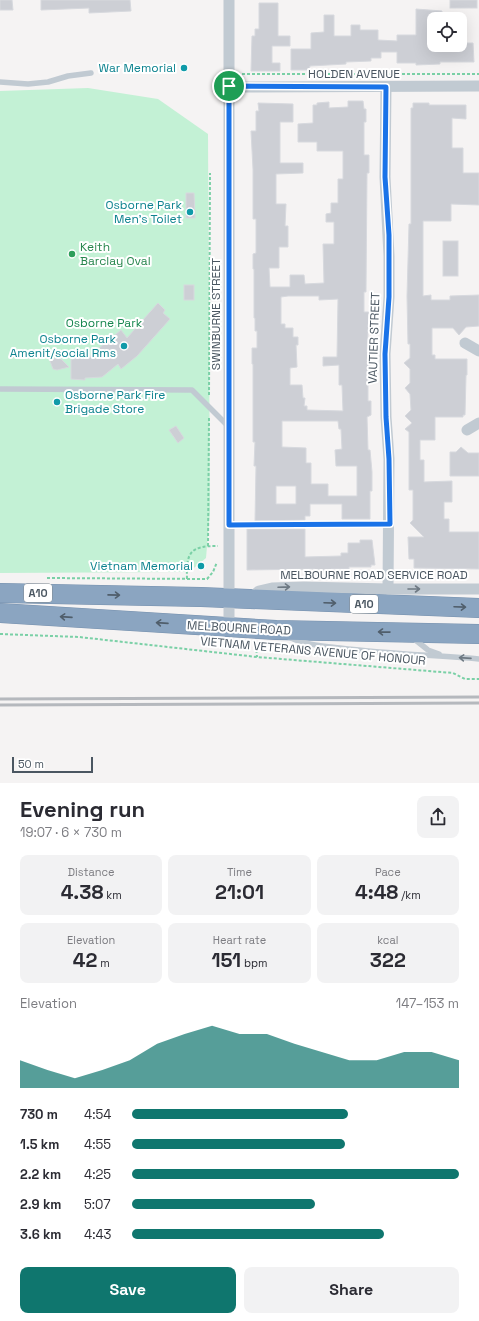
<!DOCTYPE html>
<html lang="en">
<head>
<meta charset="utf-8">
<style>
  :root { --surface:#fff; --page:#f2f2f3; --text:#2b2b33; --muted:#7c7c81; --accent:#0f766e }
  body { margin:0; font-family:"Space Grotesk",sans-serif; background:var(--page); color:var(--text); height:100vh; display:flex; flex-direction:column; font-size:15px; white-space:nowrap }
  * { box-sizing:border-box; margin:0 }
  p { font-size:13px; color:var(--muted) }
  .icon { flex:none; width:22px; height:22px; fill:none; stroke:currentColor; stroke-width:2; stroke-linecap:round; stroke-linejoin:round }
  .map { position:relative; height:783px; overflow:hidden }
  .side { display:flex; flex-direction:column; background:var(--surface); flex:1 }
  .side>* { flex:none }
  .controls { position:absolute; left:427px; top:12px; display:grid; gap:8px }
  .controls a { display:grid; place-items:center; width:40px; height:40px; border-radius:8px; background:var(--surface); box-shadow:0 4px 16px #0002; font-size:20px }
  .scale { position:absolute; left:12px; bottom:10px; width:81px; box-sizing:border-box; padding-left:4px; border:2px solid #4a5661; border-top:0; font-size:11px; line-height:14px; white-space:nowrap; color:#4a5661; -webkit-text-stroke:3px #fff; paint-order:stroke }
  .pin { position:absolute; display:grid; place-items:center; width:34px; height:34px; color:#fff; margin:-17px; border:2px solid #fff; border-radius:50%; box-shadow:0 1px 4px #0007 }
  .round { display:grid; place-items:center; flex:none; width:42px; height:42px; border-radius:8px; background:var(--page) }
  .overview { display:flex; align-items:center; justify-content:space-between; height:68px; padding:0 20px }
  h1 { font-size:22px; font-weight:700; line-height:30px }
  .figures { display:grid; grid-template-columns:repeat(3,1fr); gap:6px; height:68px; padding:4px 20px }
  .figures div { display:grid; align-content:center; border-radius:8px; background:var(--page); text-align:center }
  .figures b { font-size:20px; font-weight:700 }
  .figures small { font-size:11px; font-weight:400 }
  .figures p { font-size:11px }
  .chart { height:112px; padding:8px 20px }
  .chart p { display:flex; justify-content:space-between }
  .chart svg { width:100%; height:72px; margin-top:4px; fill:var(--accent); opacity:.7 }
  .action { display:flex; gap:8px; margin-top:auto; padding:8px 20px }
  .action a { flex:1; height:46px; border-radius:8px; background:var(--accent); color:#fff; font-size:16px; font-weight:700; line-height:46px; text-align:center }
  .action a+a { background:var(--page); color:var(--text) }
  ul { padding:0 20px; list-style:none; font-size:13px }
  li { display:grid; grid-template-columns:64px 48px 1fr; align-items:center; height:30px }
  li i { height:10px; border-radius:5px; background:var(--accent) }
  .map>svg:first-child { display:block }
</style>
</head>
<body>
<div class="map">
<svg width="479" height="783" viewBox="0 0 479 783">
  <rect width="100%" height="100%" fill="#f5f3f3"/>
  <!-- green -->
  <polygon fill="#c3f1d5" points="88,88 158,99 208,134 210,512 206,558 189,572 0,573 0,91"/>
  <!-- building -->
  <g fill="#cdcfd5" stroke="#d7d9de" fill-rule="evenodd">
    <polygon points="0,0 12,0 13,10 0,10"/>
    <polygon points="41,0 130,0 131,11 89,13 89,8 41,10"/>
    <rect x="450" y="0" width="27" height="8"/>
    <polygon points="259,3 278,3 278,36 290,36 290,46 272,46 272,63 280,63 280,71 251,71 252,36 255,36 255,29 259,29"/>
    <polygon points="416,9 442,11 441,19 433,20 434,45 460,45 460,43 473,43 474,62 440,62 440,64 416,65 416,63 397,63 397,52 381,52 381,58 371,58 371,61 346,62 346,64 310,66 309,70 291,70 291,49 311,49 311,33 324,32 324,15 334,15 334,36 351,36 351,25 360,25 360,30 378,30 378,40 397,41 397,35 416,35"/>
    <path d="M348 101H363L364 109H366V122H364V155H369V173H367L366 292H364V312H369L367 352H371V367L368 368V401H371V415L367 417 368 450H370L372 472V491H370V519H342V504H310V516H305V520L255 521 256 466H254L255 442H253V364H252V348H257V331H255V318H254V269H253V254L256 253V219H253V169L251 131H256V111H259L258 103 293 104V122H280V163H303V173L276 174V204H286L285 226H288V247H279V268H269L270 287H290V275H304L305 284 324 283 323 244H334V222H326V214L331 213V203H338V179H343V151H317V142H298V124L313 123V105H317V103L329 102V108L348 107ZM288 296H319V300L338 299 337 357H323V366L339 365V385H342L343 411 307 410V406H304L305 398H303L302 385H290V368L297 367 296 345H298V337H293V328H285V324H281V297ZM282 421H338L339 429H341L342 449 335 450 336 466H357V496H328V484H311V463H306V448L282 447ZM276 486H296V504H276Z"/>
    <polygon points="413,103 429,103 429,105 466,105 466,119 452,118 452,148 463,148 463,173 479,173 479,205 451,204 451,221 423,221 423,296 431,295 431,300 450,300 450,296 479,295 479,326 466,327 459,335 453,328 432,328 432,355 435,355 435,359 467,359 467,375 466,375 465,415 463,415 463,417 435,417 435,440 420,440 420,460 424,460 424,482 452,481 452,502 444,502 444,519 449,519 449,532 479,532 479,569 414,568 414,559 409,559 408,537 424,537 410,523 413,520 413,490 409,490 409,432 405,429 412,423 405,416 411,410 410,394 405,388 410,383 410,369 404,363 410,358 410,344 408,344 407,296 409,224 411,224 411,108 413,108"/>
    <polygon points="186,193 194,193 195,218 186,218"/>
    <rect x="443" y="241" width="15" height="35"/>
    <rect x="184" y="285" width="10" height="15"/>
    <polygon points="158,303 165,310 163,313 170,319 137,356 121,369 118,364 102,377 85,378 85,380 71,379 71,360 86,354 87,358 121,330 127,338"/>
    <polygon points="56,358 60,358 69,367 57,370 53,369 50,361"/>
    <polygon points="176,426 184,438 178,443 169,430"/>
    <polygon points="461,447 468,453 479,453 479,476 450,476 450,452 456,452"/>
    <polygon points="247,529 305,529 305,557 341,556 341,553 348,553 348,543 360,543 360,540 372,540 375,565 371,565 371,567 349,567 349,569 331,569 331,572 316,573 315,569 247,570"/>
  </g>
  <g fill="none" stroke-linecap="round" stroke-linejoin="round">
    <defs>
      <g id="highway">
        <polyline points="0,593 201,597 479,608"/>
        <polyline points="0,613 276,630 479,634"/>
      </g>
    </defs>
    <!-- highway casing -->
    <use href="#highway" stroke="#7690ad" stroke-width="20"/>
    <!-- path -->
    <g stroke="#7ad0a6" stroke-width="2" stroke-dasharray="3 2" stroke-linecap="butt">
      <polyline points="242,74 479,74"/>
      <polyline points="209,395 210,173"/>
      <polyline points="208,546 209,417"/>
      <polyline points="47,578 207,579 213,572 217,562"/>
      <path d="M187 579C186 551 191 546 218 546"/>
      <polyline points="0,634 79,637 257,657 453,673 465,679 479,679"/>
      <polyline points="256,645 257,657"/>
    </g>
    <!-- lane -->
    <g stroke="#c1cad2" stroke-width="5.5">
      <polyline points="0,82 28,84 48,82 68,76 91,73"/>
      <polyline points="0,389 192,390 229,427"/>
      <polyline points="229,525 389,524"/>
      <path d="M289 637C305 645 323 646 340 648 386 654 433 655 479 659"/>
      <polyline points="413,638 428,650 439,654"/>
    </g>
    <!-- street -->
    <g stroke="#c1cad2" stroke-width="11">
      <polyline points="229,87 479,86"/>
      <polyline points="386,87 385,177 389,256 389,297 385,354 386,417 389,459 388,589"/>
      <polyline points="465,343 479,351"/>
      <polyline points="467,430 479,423"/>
      <polyline points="251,598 259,591 272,588 304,587 388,589 479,589"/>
      <polyline points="229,628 229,0"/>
    </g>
    <!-- highway -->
    <use href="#highway" stroke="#8ba5c1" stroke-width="19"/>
    <!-- rail -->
    <g stroke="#b5b8bd" stroke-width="3">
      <polyline points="0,699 479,697"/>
      <polyline points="0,705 479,703"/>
    </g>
  </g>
  <!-- one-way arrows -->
  <defs><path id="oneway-shaft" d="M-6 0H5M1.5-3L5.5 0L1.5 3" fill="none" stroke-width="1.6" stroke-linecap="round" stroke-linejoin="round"/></defs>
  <g stroke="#6e7983">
    <use href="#oneway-shaft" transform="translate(284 587) rotate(-2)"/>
    <use href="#oneway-shaft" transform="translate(414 589)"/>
    <use href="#oneway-shaft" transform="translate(465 658) rotate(-176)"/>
  </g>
  <g stroke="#505e6b">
    <use href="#oneway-shaft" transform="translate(114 595) rotate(1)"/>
    <use href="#oneway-shaft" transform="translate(330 603) rotate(2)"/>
    <use href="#oneway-shaft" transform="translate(460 607) rotate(2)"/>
    <use href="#oneway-shaft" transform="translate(66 617) rotate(-176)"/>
    <use href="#oneway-shaft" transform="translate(162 623) rotate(-176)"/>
    <use href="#oneway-shaft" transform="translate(384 632) rotate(-179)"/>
  </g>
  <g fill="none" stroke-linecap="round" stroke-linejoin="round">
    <defs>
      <polygon id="route" points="229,86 386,87 385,177 389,235 389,297 385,354 386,417 389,459 390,524 229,525"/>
    </defs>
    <!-- route casing -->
    <use href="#route" stroke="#fff" stroke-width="8"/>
    <!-- route -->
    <use href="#route" stroke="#1a73e8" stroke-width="5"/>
  </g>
  <!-- markers -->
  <g fill="#0f9aa8" stroke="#fff" stroke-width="1.5">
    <circle cx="184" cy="68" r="4"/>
    <circle cx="190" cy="212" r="4"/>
    <circle cx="124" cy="346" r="4"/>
    <circle cx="57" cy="402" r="4"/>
    <circle cx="201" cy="566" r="4"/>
  </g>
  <circle fill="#2e9e5b" stroke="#fff" stroke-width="1.5" cx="72" cy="254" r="4"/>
  <g text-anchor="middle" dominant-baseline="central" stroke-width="4" stroke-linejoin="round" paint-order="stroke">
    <!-- shield labels -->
    <g fill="#fff" stroke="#808990" stroke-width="1">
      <rect x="24" y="584" width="28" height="18" rx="3"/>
      <rect x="350" y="595" width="28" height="18" rx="3"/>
    </g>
    <g font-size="11" font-weight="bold" fill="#4a5661">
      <text x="38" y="593">A10</text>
      <text x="364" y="604">A10</text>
    </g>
    <!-- culture labels -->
    <g font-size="12" fill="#0d838f" stroke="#fff" text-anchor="end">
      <text x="176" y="68">War Memorial</text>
      <text x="182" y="205">Osborne Park<tspan x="182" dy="14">Men's Toilet</tspan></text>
      <text x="116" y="339">Osborne Park<tspan x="116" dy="14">Amenit/social Rms</tspan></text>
      <text x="65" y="395" text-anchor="start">Osborne Park Fire<tspan x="65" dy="14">Brigade Store</tspan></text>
      <text x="193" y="566">Vietnam Memorial</text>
    </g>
    <!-- street labels -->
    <g font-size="12" fill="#4a5661" stroke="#fff">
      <text x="354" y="74">HOLDEN AVENUE</text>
      <text transform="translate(216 314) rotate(-90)">SWINBURNE STREET</text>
      <text transform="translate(374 338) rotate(-88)">VAUTIER STREET</text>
      <text x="374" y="575">MELBOURNE ROAD SERVICE ROAD</text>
      <text transform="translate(239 628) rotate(3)">MELBOURNE ROAD</text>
      <text transform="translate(313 651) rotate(5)">VIETNAM VETERANS AVENUE OF HONOUR</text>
    </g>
    <!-- leisure labels -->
    <g font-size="12" fill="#27864d" stroke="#fff" text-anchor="start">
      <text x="80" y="247">Keith<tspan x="80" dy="14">Barclay Oval</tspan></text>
    </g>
    <!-- park labels -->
    <g font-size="12" fill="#17864f" stroke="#fff">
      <text x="104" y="323">Osborne Park</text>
    </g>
  </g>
</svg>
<div class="controls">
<a><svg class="icon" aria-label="locate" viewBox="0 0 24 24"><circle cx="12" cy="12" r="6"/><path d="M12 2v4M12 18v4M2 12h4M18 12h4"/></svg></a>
</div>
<div class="scale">50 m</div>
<div class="pin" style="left:229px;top:86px;background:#1e9e55"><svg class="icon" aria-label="arrive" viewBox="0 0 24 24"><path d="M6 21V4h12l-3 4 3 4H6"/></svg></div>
</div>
<section class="side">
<div class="overview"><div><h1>Evening run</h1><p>19:07 · 6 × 730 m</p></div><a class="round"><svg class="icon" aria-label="share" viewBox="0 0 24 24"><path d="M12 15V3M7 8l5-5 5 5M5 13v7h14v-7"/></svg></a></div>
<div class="figures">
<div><p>Distance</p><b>4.38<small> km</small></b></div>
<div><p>Time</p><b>21:01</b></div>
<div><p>Pace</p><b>4:48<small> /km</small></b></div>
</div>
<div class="figures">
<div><p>Elevation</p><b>42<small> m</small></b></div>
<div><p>Heart rate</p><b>151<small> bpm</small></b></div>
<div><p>kcal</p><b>322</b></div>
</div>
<div class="chart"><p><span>Elevation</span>147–153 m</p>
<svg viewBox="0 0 160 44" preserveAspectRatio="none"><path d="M0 44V27L10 33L20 38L30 33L40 27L50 17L60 11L70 6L80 11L90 11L100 17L110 22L120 27L130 27L140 22L150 22L160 27V44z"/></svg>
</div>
<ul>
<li><b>730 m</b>4:54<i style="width:66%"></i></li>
<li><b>1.5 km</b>4:55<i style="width:65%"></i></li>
<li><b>2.2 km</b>4:25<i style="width:100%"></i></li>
<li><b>2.9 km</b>5:07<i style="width:56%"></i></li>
<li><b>3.6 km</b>4:43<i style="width:77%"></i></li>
</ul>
<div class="action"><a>Save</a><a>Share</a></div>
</section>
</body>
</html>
